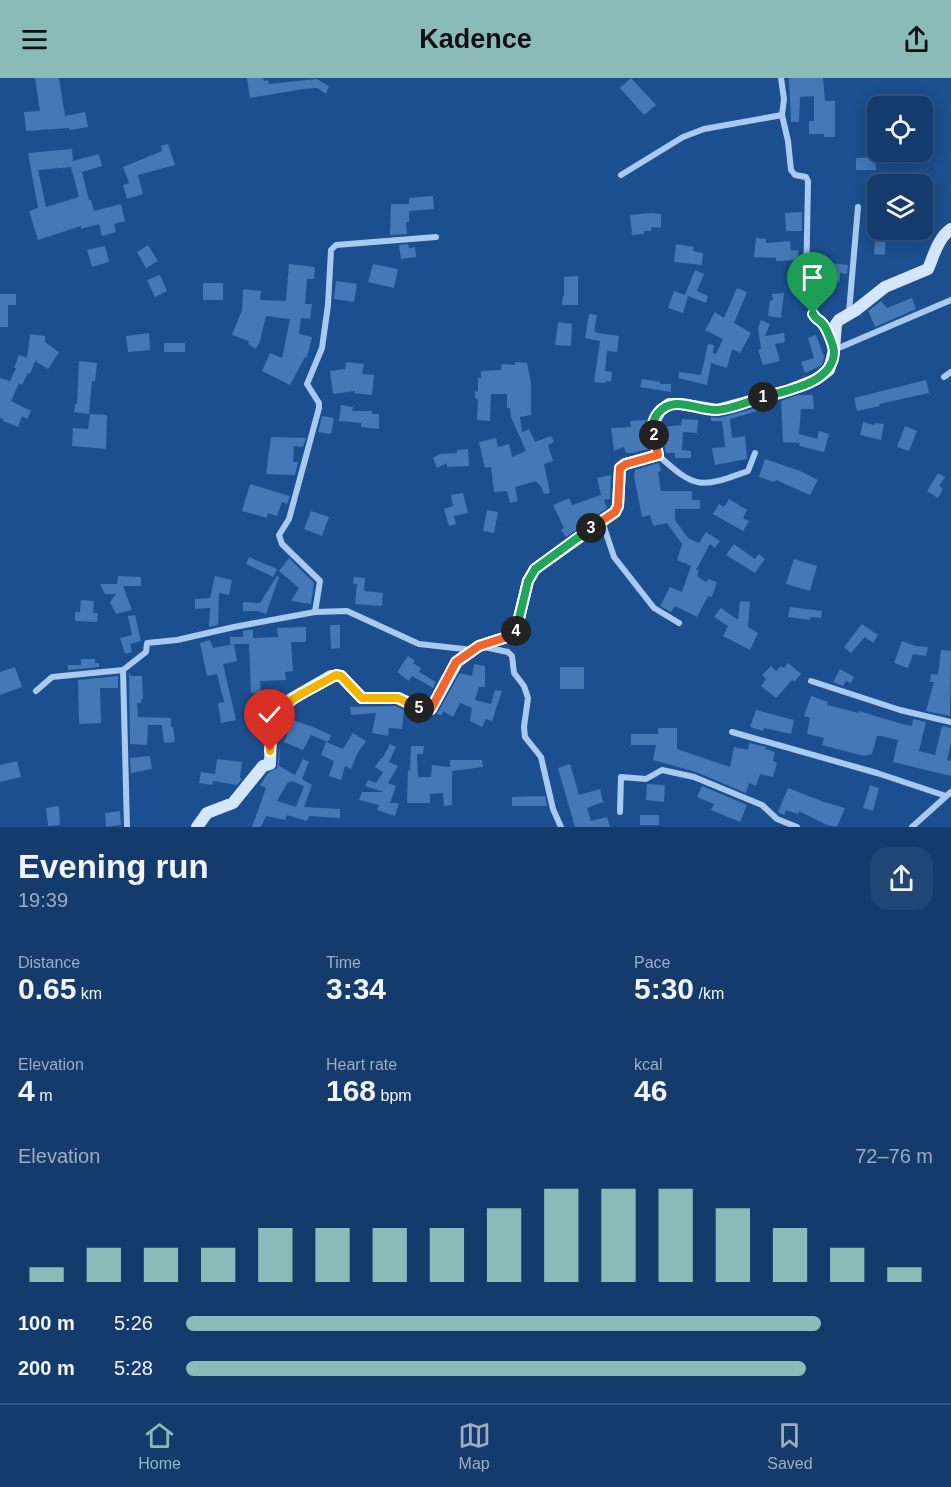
<!DOCTYPE html>
<html lang="en">
<head>
<meta charset="utf-8">
<style>
  :root { --surface:#143b6b; --page:#214673; --text:#f1f3f6; --muted:#9dadc1; --line:#33557e; --accent:#8bbbb9 }
  body { margin:0; font-family:Helvetica,sans-serif; background:var(--page); color:var(--text); height:100vh; display:flex; flex-direction:column; font-size:22px; white-space:nowrap }
  * { box-sizing:border-box; margin:0 }
  p { font-size:20px; color:var(--muted) }
  .icon { flex:none; width:33px; height:33px; fill:none; stroke:currentColor; stroke-width:2; stroke-linecap:round; stroke-linejoin:round }
  .map { position:relative; height:749px; overflow:hidden }
  .details { display:flex; flex-direction:column; background:var(--surface); flex:1 }
  .details>* { flex:none }
  .controls { position:absolute; left:867px; top:18px; display:grid; gap:12px }
  .controls a { display:grid; place-items:center; width:66px; height:66px; border-radius:12px; background:var(--surface); box-shadow:0 3px 15px #0003,0 0 0 2px var(--line); font-size:30px }
  .pin { position:absolute; display:grid; place-items:center; width:51px; height:51px; color:#fff; margin:-62px -26px; border-radius:50% 50% 50% 0; rotate:-45deg; box-shadow:0 0 6px #0007 }
  .pin .icon { rotate:45deg }
  .km { position:absolute; width:30px; height:30px; margin:-15px; border-radius:50%; background:#222; color:#fff; font-size:16px; line-height:30px; text-align:center }
  .round { display:grid; place-items:center; flex:none; width:63px; height:63px; border-radius:18px; background:var(--page) }
  .head { display:flex; align-items:center; justify-content:space-between; height:102px; padding:0 18px }
  h1 { font-size:33px; font-weight:800; line-height:45px }
  .stats { display:grid; grid-template-columns:repeat(3,1fr); gap:9px; height:102px; padding:6px 18px }
  .stats div { display:grid; align-content:center }
  .stats b { font-size:30px; font-weight:800 }
  .stats small { font-size:16px; font-weight:400 }
  .stats p { font-size:16px }
  .chart { height:168px; padding:12px 18px }
  .chart p { display:flex; justify-content:space-between }
  .chart svg { width:100%; height:108px; margin-top:6px; stroke:var(--accent); stroke-width:6 }
  ul { padding:0 18px; list-style:none; font-size:20px }
  li { display:grid; grid-template-columns:96px 72px 1fr; align-items:center; height:45px }
  li i { height:15px; border-radius:8px; background:var(--accent) }
  header { display:flex; justify-content:space-between; align-items:center; height:78px; padding:0 18px; background:var(--accent); color:#111; font-size:27px; font-weight:800 }
  .tabs { display:flex; justify-content:space-around; align-items:center; height:84px; border-top:2px solid var(--line); background:var(--surface); font-size:16px; color:var(--muted) }
  .tabs a { display:grid; justify-items:center; gap:3px }
  .tabs .current { color:var(--accent) }
  .map>svg:first-child { display:block }
</style>
</head>
<body>
<header><svg class="icon" aria-label="menu" viewBox="0 0 24 24"><path d="M4 6h16M4 12h16M4 18h16"/></svg>Kadence<svg class="icon" aria-label="share" viewBox="0 0 24 24"><path d="M12 15V3M7 8l5-5 5 5M5 13v7h14v-7"/></svg></header>
<div class="map">
<svg width="951" height="749" viewBox="0 0 951 749">
  <rect width="100%" height="100%" fill="#1b4f8f"/>
  <!-- building -->
  <g fill="#4478b7" fill-rule="evenodd">
    <polygon points="35,0 59,0 65,38 85,34 88,49 70,52 69,50 26,53 24,34 40,33"/>
    <polygon points="247,0 263,0 264,3 268,2 269,6 317,1 329,8 326,16 317,10 304,11 250,20"/>
    <polygon points="631,0 656,27 644,37 620,10"/>
    <polygon points="789,0 823,0 825,23 835,23 835,59 824,59 824,56 809,56 809,43 814,43 814,18 800,19 799,44 791,44"/>
    <polygon points="168,66 175,87 138,97 143,116 127,121 123,107 129,105 123,89 162,73 161,68"/>
    <path d="M72 71 73 83 99 76 102 88 82 94 89 122H91L94 133 121 126 125 143 114 146 116 154 102 158 99 146 81 151V148L38 162 29 133 38 130 28 75ZM71 89 79 119 46 129 38 92Z"/>
    <polygon points="875,79 876,92 856,92 856,80"/>
    <polygon points="433,118 434,131 409,133 409,144 406,144 407,156 390,157 391,126 409,126 409,120"/>
    <polygon points="802,134 802,153 786,153 785,135"/>
    <polygon points="651,135 661,136 661,150 651,149 651,153 644,153 644,156 632,157 630,137"/>
    <polygon points="876,153 886,153 885,177 874,176"/>
    <polygon points="756,160 766,161 766,165 790,163 791,173 798,172 799,182 776,183 776,180 754,179"/>
    <polygon points="408,166 409,170 415,169 416,179 401,181 399,167"/>
    <polygon points="676,166 694,169 693,173 703,175 702,187 674,184"/>
    <polygon points="148,167 158,183 146,190 137,174"/>
    <polygon points="105,168 109,184 92,189 87,172"/>
    <polygon points="818,184 848,187 847,196 840,195 840,205 831,195 824,200 829,207 811,205 812,192 817,192"/>
    <polygon points="289,186 315,189 314,201 307,201 305,226 312,226 310,241 301,240 299,256 312,259 307,280 305,279 290,307 262,293 270,275 282,280 290,241 266,238 260,263 256,271 248,266 249,263 232,257 242,232 243,211 261,213 260,222 286,223"/>
    <polygon points="373,186 398,191 394,210 368,204"/>
    <polygon points="695,192 704,196 697,213 708,218 706,225 688,218 683,235 668,230 674,213 685,217"/>
    <polygon points="160,197 167,213 155,219 147,202"/>
    <polygon points="578,198 578,227 562,227 563,218 564,218 564,199"/>
    <polygon points="336,203 357,206 354,224 334,221"/>
    <rect x="203" y="205" width="20" height="17"/>
    <polygon points="737,210 747,214 734,245 751,255 740,275 732,271 727,290 711,285 707,307 678,300 679,294 701,297 708,266 714,267 713,275 716,276 723,261 705,252 715,234 724,240"/>
    <polygon points="784,215 781,240 768,238 770,222 773,223 772,216"/>
    <polygon points="0,216 16,216 16,227 8,227 8,249 0,249"/>
    <polygon points="912,220 916,231 875,249 868,233 881,223 887,230"/>
    <polygon points="589,236 597,237 594,253 597,255 619,258 617,274 607,273 605,293 612,294 611,304 606,303 606,305 594,304 600,263 585,260"/>
    <polygon points="761,242 770,246 765,258 784,255 785,264 775,266 780,283 763,287 758,272 761,271 758,250"/>
    <polygon points="558,244 572,246 571,268 555,267"/>
    <polygon points="149,255 150,272 128,274 126,258"/>
    <polygon points="30,256 45,258 45,264 59,274 48,291 35,283 30,296 28,295 22,307 19,305 11,323 31,333 27,341 22,338 18,349 3,343 4,341 0,340 0,300 10,303 16,290 14,290 19,277 27,280"/>
    <polygon points="816,257 824,278 822,287 805,295 801,284 814,280 808,260"/>
    <rect x="164" y="265" width="21" height="9"/>
    <polygon points="79,283 97,285 95,304 92,303 89,336 74,334 75,326 77,326"/>
    <polygon points="346,284 364,286 362,296 374,297 372,317 354,315 355,313 333,316 330,293 345,291"/>
    <polygon points="515,284 527,285 531,305 531,337 520,339 522,354 529,351 535,364 551,358 554,364 548,367 553,383 544,386 550,415 544,416 541,408 540,408 536,403 515,409 518,423 510,425 507,413 494,414 491,389 485,390 479,364 496,360 498,369 509,366 512,379 526,373 511,339 510,330 507,330 507,316 491,316 490,343 477,342 478,321 475,320 475,313 478,314 478,300 481,300 481,293 501,292 502,286 515,287"/>
    <polygon points="642,301 660,304 660,306 671,306 671,314 640,309"/>
    <polygon points="926,302 929,315 879,326 880,328 857,333 854,320"/>
    <polygon points="798,317 813,317 814,331 801,331 799,356 817,361 819,353 829,356 824,374 799,368 800,365 783,364 781,323"/>
    <polygon points="341,327 353,329 352,333 372,333 372,336 379,336 379,351 361,349 361,345 339,343"/>
    <polygon points="767,327 767,330 730,341 732,360 745,358 747,381 715,387 712,370 725,369 722,343 711,343 711,339 719,340"/>
    <polygon points="90,336 107,337 106,371 72,368 73,350 88,351"/>
    <polygon points="322,338 334,340 331,356 318,354"/>
    <polygon points="682,341 698,342 697,355 683,354 682,372 691,373 691,380 675,380 675,375 666,375 663,362 665,362 665,349 681,347"/>
    <polygon points="646,342 644,350 648,371 633,375 626,375 624,369 614,373 611,350 631,349 630,343"/>
    <polygon points="863,344 874,347 875,345 884,346 881,362 860,357"/>
    <polygon points="905,348 917,353 909,373 897,369"/>
    <polygon points="271,359 306,360 303,369 294,368 293,384 298,384 295,397 266,396"/>
    <polygon points="468,371 469,388 447,389 447,385 437,390 433,380 440,376 457,375 457,372"/>
    <polygon points="765,381 800,393 818,402 810,417 776,402 775,404 759,399"/>
    <polygon points="659,385 661,393 658,394 661,413 692,413 692,422 700,422 700,431 675,431 675,442 688,460 699,465 706,454 720,463 715,470 710,466 696,492 699,492 697,498 706,504 708,501 717,504 712,519 708,518 697,539 675,528 671,534 660,528 670,509 682,514 691,488 677,482 682,466 667,445 653,448 650,437 642,439 634,398 635,392"/>
    <polygon points="938,395 945,399 939,408 943,411 938,420 927,413"/>
    <polygon points="611,397 610,421 604,422 607,430 566,459 561,452 564,450 553,427 569,420 572,427 601,417 597,400"/>
    <polygon points="250,406 290,418 287,426 282,424 277,438 268,435 267,440 242,433"/>
    <polygon points="463,415 468,435 454,438 456,446 449,448 444,431 453,428 451,417"/>
    <polygon points="729,421 747,432 743,440 749,443 743,453 713,436 719,426 724,429"/>
    <polygon points="487,432 498,434 494,455 483,453"/>
    <polygon points="311,433 329,439 322,458 304,451"/>
    <polygon points="734,466 755,481 759,476 765,481 755,495 726,477"/>
    <polygon points="249,479 277,491 273,499 246,486"/>
    <polygon points="289,480 314,505 311,526 291,523 299,510 279,493"/>
    <polygon points="794,481 817,488 810,513 786,506"/>
    <polygon points="118,498 141,499 141,508 123,508 132,532 116,536 110,524 116,516 105,516 100,506 117,506"/>
    <polygon points="215,498 232,502 229,517 219,515 218,547 209,549 210,530 195,531 195,521 210,520"/>
    <polygon points="277,498 279,499 266,536 257,533 243,533 243,524 260,525"/>
    <polygon points="354,499 365,500 364,513 383,515 382,528 355,526 357,506 353,506"/>
    <polygon points="81,522 94,523 93,535 98,535 97,544 75,543 75,534 80,534"/>
    <polygon points="740,523 750,524 748,549 758,555 750,572 723,558 728,548 714,539 721,530 738,542"/>
    <polygon points="790,529 822,533 821,540 811,539 810,542 788,539"/>
    <polygon points="135,537 141,563 130,566 132,574 125,576 120,560 132,557 128,538"/>
    <polygon points="862,546 878,557 873,565 865,559 851,575 844,569"/>
    <polygon points="330,547 340,547 340,570 331,571"/>
    <polygon points="306,549 306,564 291,564 293,593 285,594 286,602 260,603 261,614 251,615 249,566 230,566 230,559 243,559 243,553 248,552 253,552 253,560 278,559 277,550"/>
    <polygon points="210,562 213,570 234,566 237,583 223,586 236,642 221,645 218,625 224,624 217,596 207,598 200,565"/>
    <polygon points="902,563 915,568 928,569 926,578 913,576 908,590 894,585"/>
    <polygon points="941,572 951,573 950,638 926,633 934,604 930,604 931,596 938,597"/>
    <polygon points="408,578 415,583 413,585 421,590 419,594 436,604 433,610 412,598 409,603 397,594"/>
    <polygon points="81,581 95,581 95,585 99,585 99,589 68,592 68,587 81,587"/>
    <polygon points="788,585 801,596 794,604 792,602 776,620 761,608 766,601 762,597 771,588 776,593 781,588 784,590"/>
    <polygon points="474,586 485,588 485,609 479,609 475,622 491,626 495,612 502,613 492,643 486,641 482,649 470,643 472,630 460,625 453,639 443,633 442,637 437,636 460,595 472,598"/>
    <polygon points="15,589 22,609 0,617 0,594"/>
    <rect x="560" y="589" width="24" height="22"/>
    <polygon points="840,591 854,599 851,605 846,603 843,608 833,604"/>
    <polygon points="129,594 131,598 142,598 143,621 141,621 141,625 137,625 138,639 171,640 171,649 173,649 175,664 164,665 162,647 148,647 147,667 130,666"/>
    <polygon points="118,598 118,610 100,610 101,645 79,646 78,602"/>
    <polygon points="811,618 828,624 827,627 859,635 859,633 902,646 912,648 913,641 926,644 919,673 935,677 942,648 951,650 951,665 947,682 951,683 951,698 893,684 898,662 881,658 877,658 872,676 864,678 822,667 824,660 807,656 810,640 804,638"/>
    <polygon points="396,628 404,632 402,651 389,650 388,658 372,655 376,635 351,637 350,629"/>
    <polygon points="756,632 794,642 791,656 764,650 763,653 750,649"/>
    <polygon points="293,642 313,649 331,657 328,664 311,657 303,672 284,664"/>
    <polygon points="658,650 677,650 677,671 730,689 734,669 748,672 749,665 766,669 765,671 775,674 773,683 777,685 773,699 760,696 756,708 749,705 746,715 696,694 653,682 656,667 631,667 631,656 658,656"/>
    <polygon points="353,655 366,663 357,676 351,691 345,688 341,702 329,698 334,683 321,677 326,664 343,671"/>
    <path d="M280 666 279 688 295 697 303 681 309 684 302 701 312 707 304 729 340 731V740L309 738 307 743 287 737 285 742 266 738 261 749H252L266 710 260 707 268 695 277 690ZM291 703 304 708 296 729 277 723 288 704 289 705Z"/>
    <polygon points="390,666 396,669 389,684 398,688 388,705 396,708 390,725 399,725 395,738 377,732 379,727 359,722 362,714 384,714 365,708 368,702 376,705 383,694 375,689 381,680 382,681"/>
    <polygon points="411,668 424,668 423,676 417,676 418,699 431,699 432,687 450,689 450,682 482,682 483,689 452,693 452,727 444,728 443,715 430,716 430,725 407,725 408,692 410,693"/>
    <polygon points="150,678 152,691 131,695 130,680"/>
    <polygon points="217,681 242,684 240,700 242,701 237,707 213,703 212,707 199,705 201,694 215,696"/>
    <polygon points="17,683 21,699 0,704 0,687"/>
    <polygon points="570,686 579,717 600,711 603,724 587,730 591,743 607,739 610,749 575,749 558,690"/>
    <polygon points="647,706 665,707 664,724 646,722"/>
    <polygon points="870,707 879,710 873,733 863,730"/>
    <polygon points="702,708 747,727 740,744 711,732 714,726 697,719"/>
    <polygon points="788,710 824,724 845,730 837,749 827,747 799,733 798,736 786,732 784,737 778,734"/>
    <polygon points="545,718 547,728 512,728 512,719"/>
    <polygon points="59,728 60,747 48,748 46,730"/>
    <polygon points="120,733 121,747 106,749 105,735"/>
    <rect x="640" y="737" width="19" height="10"/>
  </g>
  <g fill="none" stroke-linecap="round" stroke-linejoin="round">
    <!-- street -->
    <g stroke="#a9c9ee" stroke-width="6">
      <polyline points="781,0 784,21 782,37 788,63 791,92 795,97 806,99 808,103 806,211 816,219 813,236 816,241 823,246 834,272 951,222"/>
      <polyline points="621,97 683,59 704,51 782,37"/>
      <polyline points="849,234 858,129"/>
      <polyline points="944,299 951,294"/>
      <path d="M658 377C696 412 701 410 748 393L755 375"/>
      <polyline points="602,443 614,479 654,530 679,545"/>
      <polyline points="315,534 320,503 282,466 279,457 289,441 319,330 319,325 307,306 322,270 328,227 331,172 336,167 436,159"/>
      <polyline points="484,569 508,574 512,578 514,595 524,608 528,620 524,649 525,659 541,679 553,731 561,749"/>
      <polyline points="123,592 127,749"/>
      <polyline points="811,603 900,632 951,644"/>
      <polyline points="36,613 52,599 123,592 146,574 147,565 177,562 234,549 315,534 347,533 419,566 473,572"/>
      <polyline points="732,654 877,695 946,718"/>
      <polyline points="620,734 621,699 646,701 662,692 694,699 762,727 777,741 797,749"/>
      <polyline points="912,749 951,714"/>
    </g>
    <!-- secondary -->
    <path stroke="#d6e6fa" stroke-width="12" d="M197 749 207 735 233 725 263 688 270 686 271 654 277 637 291 621 331 598H341L362 620H398L423 632 431 631 457 584 479 568 513 557 516 552 528 503 535 491 615 434 618 428 620 390 625 386 658 377 652 348 660 333 669 326H681L717 332 784 314 817 301 829 292 834 272 836 246 839 242 856 232 885 209 928 191C934 177 938 160 951 151"/>
  </g>
  <g fill="none" stroke-linecap="round" stroke-linejoin="round">
    <defs>
      <path id="split-1" d="M763 319C788 312 834 305 834 273 833 266 827 251 823 246 819 241 816 242 813 236"/>
      <path id="split-2" d="M654 357C652 348 652 343 658 335 674 316 697 333 717 332 732 331 749 323 763 319"/>
      <polyline id="split-3" points="591,450 615,434 618,428 620,390 626,386 658,377 654,357"/>
      <polyline id="split-4" points="516,553 528,503 535,491 591,450"/>
      <polyline id="split-5" points="419,630 423,632 431,631 456,584 479,568 513,557 516,553"/>
      <polyline id="split-6" points="301,616 336,597 341,598 362,620 398,620 419,630"/>
      <path id="split-7" d="M270 673C271 647 277 629 301 616"/>
    </defs>
    <!-- split-1 casing -->
    <use href="#split-1" stroke="#fff" stroke-width="12"/>
    <!-- split-2 casing -->
    <use href="#split-2" stroke="#fff" stroke-width="12"/>
    <!-- split-3 casing -->
    <use href="#split-3" stroke="#fff" stroke-width="12"/>
    <!-- split-4 casing -->
    <use href="#split-4" stroke="#fff" stroke-width="12"/>
    <!-- split-5 casing -->
    <use href="#split-5" stroke="#fff" stroke-width="12"/>
    <!-- split-6 casing -->
    <use href="#split-6" stroke="#fff" stroke-width="12"/>
    <!-- split-7 casing -->
    <use href="#split-7" stroke="#fff" stroke-width="12"/>
    <!-- split-1 -->
    <use href="#split-1" stroke="#22a559" stroke-width="8"/>
    <!-- split-2 -->
    <use href="#split-2" stroke="#22a559" stroke-width="8"/>
    <!-- split-3 -->
    <use href="#split-3" stroke="#f0652b" stroke-width="8"/>
    <!-- split-4 -->
    <use href="#split-4" stroke="#22a559" stroke-width="8"/>
    <!-- split-5 -->
    <use href="#split-5" stroke="#f0652b" stroke-width="8"/>
    <!-- split-6 -->
    <use href="#split-6" stroke="#f5b400" stroke-width="8"/>
    <!-- split-7 -->
    <use href="#split-7" stroke="#f5b400" stroke-width="8"/>
  </g>
</svg>
<div class="controls">
<a><svg class="icon" aria-label="locate" viewBox="0 0 24 24"><circle cx="12" cy="12" r="6"/><path d="M12 2v4M12 18v4M2 12h4M18 12h4"/></svg></a>
<a><svg class="icon" aria-label="layers" viewBox="0 0 24 24"><path d="M12 4l9 5-9 5-9-5zM3 14l9 5 9-5"/></svg></a>
</div>
<div class="pin" style="left:813px;top:236px;background:#1e9e55"><svg class="icon" aria-label="arrive" viewBox="0 0 24 24"><path d="M6 21V4h12l-3 4 3 4H6"/></svg></div>
<div class="pin" style="left:270px;top:673px;background:#d93025"><svg class="icon" aria-label="check" viewBox="0 0 24 24"><path d="M5 12l5 5 9-10"/></svg></div>
<b class="km" style="left:763px;top:319px">1</b>
<b class="km" style="left:654px;top:357px">2</b>
<b class="km" style="left:591px;top:450px">3</b>
<b class="km" style="left:516px;top:553px">4</b>
<b class="km" style="left:419px;top:630px">5</b>
</div>
<section class="details">
<div class="head"><div><h1>Evening run</h1><p>19:39</p></div><a class="round"><svg class="icon" aria-label="share" viewBox="0 0 24 24"><path d="M12 15V3M7 8l5-5 5 5M5 13v7h14v-7"/></svg></a></div>
<div class="stats">
<div><p>Distance</p><b>0.65<small> km</small></b></div>
<div><p>Time</p><b>3:34</b></div>
<div><p>Pace</p><b>5:30<small> /km</small></b></div>
</div>
<div class="stats">
<div><p>Elevation</p><b>4<small> m</small></b></div>
<div><p>Heart rate</p><b>168<small> bpm</small></b></div>
<div><p>kcal</p><b>46</b></div>
</div>
<div class="chart"><p><span>Elevation</span>72–76 m</p>
<svg viewBox="0 0 160 44" preserveAspectRatio="none"><path d="M5 44V38M15 44V30M25 44V30M35 44V30M45 44V22M55 44V22M65 44V22M75 44V22M85 44V14M95 44V6M105 44V6M115 44V6M125 44V14M135 44V22M145 44V30M155 44V38"/></svg>
</div>
<ul>
<li><b>100 m</b>5:26<i style="width:85%"></i></li>
<li><b>200 m</b>5:28<i style="width:83%"></i></li>
</ul>
</section>
<nav class="tabs">
<a class="current"><svg class="icon" aria-label="home" viewBox="0 0 24 24"><path d="M3 11l9-7 9 7M6 9v11h12V9"/></svg>Home</a>
<a><svg class="icon" aria-label="map" viewBox="0 0 24 24"><path d="M3 6l6-2 6 2 6-2v14l-6 2-6-2-6 2zM9 4v14M15 6v14"/></svg>Map</a>
<a><svg class="icon" aria-label="saved" viewBox="0 0 24 24"><path d="M7 4h10v16l-5-4-5 4z"/></svg>Saved</a>
</nav>
</body>
</html>
